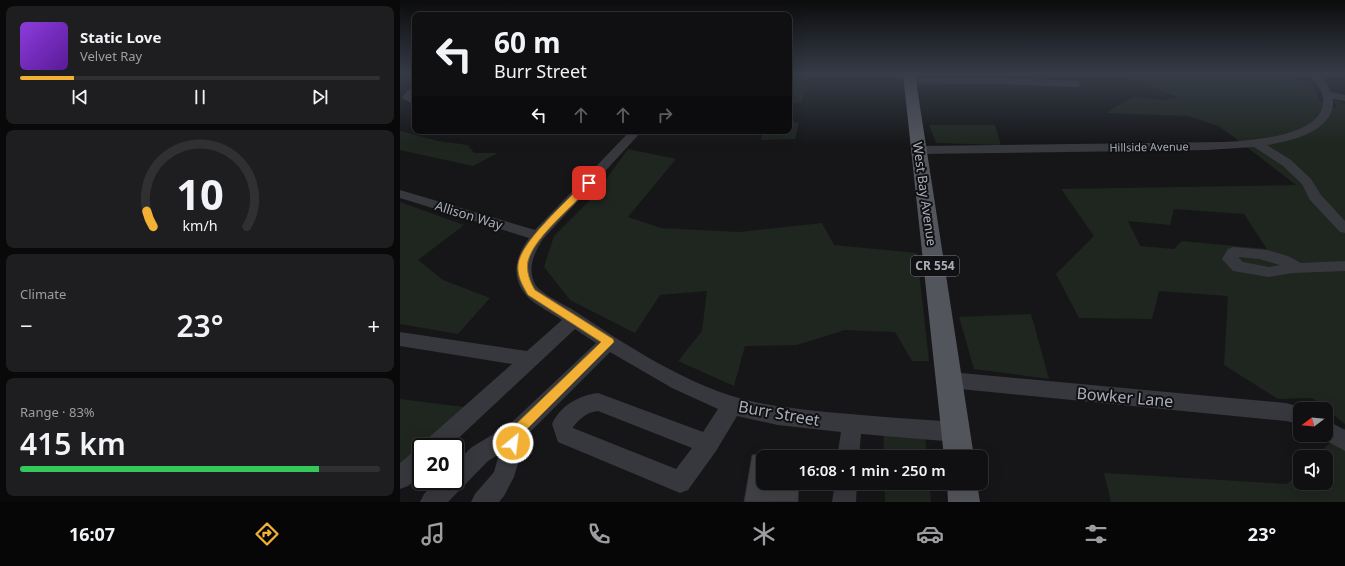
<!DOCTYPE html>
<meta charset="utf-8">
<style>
body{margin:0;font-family:"Noto Sans",sans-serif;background:#1e1e20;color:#f1f3f6;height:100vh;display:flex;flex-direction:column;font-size:15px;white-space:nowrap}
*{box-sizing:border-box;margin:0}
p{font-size:13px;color:#9c9d9f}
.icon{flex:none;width:22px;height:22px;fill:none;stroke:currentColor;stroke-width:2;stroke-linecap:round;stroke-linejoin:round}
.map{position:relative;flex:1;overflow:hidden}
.drawer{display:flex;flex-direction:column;gap:6px;padding:6px;background:#09090a;width:400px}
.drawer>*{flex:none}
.hud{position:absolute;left:12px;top:12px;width:380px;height:122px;border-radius:8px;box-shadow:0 4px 16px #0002,0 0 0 1px #303032;background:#101012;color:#f1f3f6;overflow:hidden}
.needle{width:26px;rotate:254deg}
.fabs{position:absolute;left:893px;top:402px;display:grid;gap:8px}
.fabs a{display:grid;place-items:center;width:40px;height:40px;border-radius:8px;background:#101012;box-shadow:0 4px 16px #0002,0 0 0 1px #303032;font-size:20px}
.speed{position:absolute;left:12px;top:438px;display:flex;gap:8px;font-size:20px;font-weight:700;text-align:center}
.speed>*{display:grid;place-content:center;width:52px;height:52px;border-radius:50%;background:#101012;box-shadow:0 4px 16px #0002,0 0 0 1px #303032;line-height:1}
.speed .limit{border:2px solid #111;border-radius:6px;background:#fff;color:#111}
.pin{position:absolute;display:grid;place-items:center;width:34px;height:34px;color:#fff;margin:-17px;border-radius:8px;box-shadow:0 2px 6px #0006}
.me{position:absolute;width:44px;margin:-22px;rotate:29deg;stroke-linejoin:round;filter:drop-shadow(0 0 3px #0008)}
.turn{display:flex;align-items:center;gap:14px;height:84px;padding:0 16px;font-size:18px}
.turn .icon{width:52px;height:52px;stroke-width:2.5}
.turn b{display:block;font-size:28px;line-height:34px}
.lanes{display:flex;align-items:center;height:38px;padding:0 16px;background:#0003;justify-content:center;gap:20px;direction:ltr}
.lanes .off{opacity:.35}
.big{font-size:30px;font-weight:600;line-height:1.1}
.drawer .card{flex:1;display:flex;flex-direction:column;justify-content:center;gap:6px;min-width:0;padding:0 14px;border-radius:8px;background:#1e1e20}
.drawer .dial{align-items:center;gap:0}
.dial svg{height:104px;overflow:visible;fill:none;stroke:#303032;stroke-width:7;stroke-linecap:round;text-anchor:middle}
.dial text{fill:#f1f3f6;stroke:none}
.song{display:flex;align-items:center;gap:12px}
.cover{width:48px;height:48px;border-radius:6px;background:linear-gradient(135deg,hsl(270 70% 55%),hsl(270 70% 35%))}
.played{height:4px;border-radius:2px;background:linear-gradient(90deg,#f2b134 15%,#303032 15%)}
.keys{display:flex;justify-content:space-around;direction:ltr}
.heat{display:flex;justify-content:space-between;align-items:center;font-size:22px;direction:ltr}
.charge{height:6px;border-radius:3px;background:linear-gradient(90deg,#34c759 83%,#303032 0)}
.trip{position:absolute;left:356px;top:450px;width:232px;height:40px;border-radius:8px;background:#101012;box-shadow:0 4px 16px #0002,0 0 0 1px #303032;font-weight:600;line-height:40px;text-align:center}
.dock{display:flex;height:64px;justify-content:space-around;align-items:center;background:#060607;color:#9c9d9f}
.dock .icon{width:28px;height:28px}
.dock .selected{color:#f2b134}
.dock b{font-size:18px;color:#f1f3f6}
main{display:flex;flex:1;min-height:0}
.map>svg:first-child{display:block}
.green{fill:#1e261f;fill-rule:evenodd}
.building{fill:#404145;stroke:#303034}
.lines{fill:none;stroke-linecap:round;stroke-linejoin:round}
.minor{fill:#37383d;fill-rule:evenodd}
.major{fill:#53555c;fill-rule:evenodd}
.route{fill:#f2b134;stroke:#9d7322}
.labels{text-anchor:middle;stroke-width:4;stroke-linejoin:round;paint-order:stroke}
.far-street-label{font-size:11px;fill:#a8adb8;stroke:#111113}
.shield{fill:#111113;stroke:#7b7e86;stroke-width:1}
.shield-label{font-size:12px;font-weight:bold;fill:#a8adb8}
.street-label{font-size:13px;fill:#a8adb8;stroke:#111113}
.near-street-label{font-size:16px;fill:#a8adb8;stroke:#111113}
</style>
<main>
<section class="drawer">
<div class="card">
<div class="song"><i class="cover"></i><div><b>Static Love</b><p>Velvet Ray</p></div></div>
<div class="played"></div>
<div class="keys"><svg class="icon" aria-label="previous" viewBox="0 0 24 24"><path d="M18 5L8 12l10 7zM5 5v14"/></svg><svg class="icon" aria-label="pause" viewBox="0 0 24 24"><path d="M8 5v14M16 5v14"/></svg><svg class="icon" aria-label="next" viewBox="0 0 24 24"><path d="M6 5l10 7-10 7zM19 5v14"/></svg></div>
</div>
<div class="card dial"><svg viewBox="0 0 100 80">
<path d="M14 69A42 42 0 1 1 86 69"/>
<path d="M14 69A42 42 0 0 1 9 57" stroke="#f2b134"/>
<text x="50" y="56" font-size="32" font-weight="700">10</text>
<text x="50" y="72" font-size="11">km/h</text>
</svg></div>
<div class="card"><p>Climate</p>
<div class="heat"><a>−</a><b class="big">23°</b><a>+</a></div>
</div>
<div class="card"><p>Range · 83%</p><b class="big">415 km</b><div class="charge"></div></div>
</section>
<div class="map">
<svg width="945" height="502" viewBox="0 0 945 502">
<rect width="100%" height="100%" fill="#161618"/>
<!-- green -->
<path class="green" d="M389 74H494V76L409 77 402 102 389 104Z
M718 74H887L913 86 919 100 937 109 934 100 945 104V424L912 398 878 399 824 365 828 296 759 291 752 319 679 318 656 274 694 236 661 189 896 185 819 126 788 116 706 113 733 97 765 100 778 97ZM774 209 844 214 867 249 782 241 774 249 740 246 728 221 770 225Z
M389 120 399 123 395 139 361 140 363 131H389Z
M529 125H595L601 145 536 143Z
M0 131 38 141 68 145 74 153H98L73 166 4 151 0 150Z
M228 149 276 159 228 217 261 228 339 232 422 223 434 245 517 253 529 361H512L495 332 445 330 397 345 345 346 334 386 278 361 302 331 307 291 260 295 235 333 170 300 144 267 154 236 193 197Z
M0 202 64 225 18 260 43 280 90 298 58 334 0 324Z
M631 314 649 379 574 369 559 317Z
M0 399 64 407 0 464Z
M483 421 524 425 527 457H484Z
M945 428V502H711L704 473 887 484 900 472V483H926V457H915Z
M485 483H529L531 502H485Z"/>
<!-- building -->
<path class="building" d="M363 454V483H399L398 502H344L352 455Z"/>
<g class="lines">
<!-- minor -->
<path class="minor" d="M909 74H918L926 83 931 92 945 95V101L933 99C936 131 891 141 867 145L891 160 911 179 921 195 945 221V233L940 232 910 200 902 184 883 166 854 147 807 150 519 154 515 152 513 150 515 148 519 146 823 142C848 141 934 136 922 94 920 86 914 81 909 74Z
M510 78H598L677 81 682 84 677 87 598 84 507 83 505 81Z
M15 87V94L13 97 15 98V105L2 98 7 91Z
M230 131H242L143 239C134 253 127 268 135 284 140 293 161 303 170 308 225 344 289 388 355 402 378 407 402 409 426 412 470 416 513 419 556 422L563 425 566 432 563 439 556 442 461 434 459 457H437L441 432 378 425 337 416 316 451 288 490 280 493 158 442 152 424C160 406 179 395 198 393L303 432 318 409 272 388 210 352 126 436 114 477 104 496 99 502H71L75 494 94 472 99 454 88 461 48 502H20L24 494 37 481H55V463L72 447 110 424 196 343 175 329 49 447H23L26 440 112 364 0 346V332L127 351 162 320C153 314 132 303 126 295 110 276 116 256 129 238L0 198V190L135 230ZM198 411 292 448 276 469 173 428V427C180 419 186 412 198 411Z
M833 247 867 250 888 256 901 263 945 261V271L893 273 869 277 833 271 822 259 828 249ZM838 257 859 259 880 265 869 267 843 262Z
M550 372 886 403 907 409H900V424L886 421 550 388 543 386 540 380 543 374Z
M926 420 945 430V451L919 437 918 435H926Z
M21 449V474L8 486 0 489V463L13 452Z
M435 483H457L456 502H432Z"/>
<!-- major -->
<path class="major" d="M503 74H515L574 457H544Z
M547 483H577L580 502H548Z"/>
</g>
<!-- sky -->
<linearGradient id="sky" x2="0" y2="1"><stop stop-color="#0c0c0d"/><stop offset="0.51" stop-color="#363c48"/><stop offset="1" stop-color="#363c48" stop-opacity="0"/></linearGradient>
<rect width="945" height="145" fill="url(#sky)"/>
<!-- route -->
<path class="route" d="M186 181H192L193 183C176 205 135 235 128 261 126 271 130 282 135 290L213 339 214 342 122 434 118 447 113 449 109 447 107 443 113 427 201 342 128 295C122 285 115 273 119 260 126 237 168 200 186 181Z"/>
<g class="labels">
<!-- far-street labels -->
<g class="far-street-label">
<text transform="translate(749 147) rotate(-1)" y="4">Hillside Avenue</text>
</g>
<!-- shield labels -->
<rect class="shield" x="511" y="256" width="48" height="20" rx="3"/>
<g class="shield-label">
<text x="535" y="270">CR 554</text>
</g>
<!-- street labels -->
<g class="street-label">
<text transform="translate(525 194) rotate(82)" y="5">West Bay Avenue</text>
<text transform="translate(69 215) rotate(17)" y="5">Allison Way</text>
</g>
<!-- near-street labels -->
<g class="near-street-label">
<text transform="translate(725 397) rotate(5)" y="6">Bowker Lane</text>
<text transform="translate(379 413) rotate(10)" y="6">Burr Street</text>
</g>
</g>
</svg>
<div class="fabs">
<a><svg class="needle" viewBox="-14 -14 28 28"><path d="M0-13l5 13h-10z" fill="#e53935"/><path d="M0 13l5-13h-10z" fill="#9c9d9f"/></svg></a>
<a><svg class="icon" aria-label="sound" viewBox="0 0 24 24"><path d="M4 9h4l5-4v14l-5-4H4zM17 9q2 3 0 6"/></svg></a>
</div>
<div class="speed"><div class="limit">20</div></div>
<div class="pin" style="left:189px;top:183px;background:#d93025"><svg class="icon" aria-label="arrive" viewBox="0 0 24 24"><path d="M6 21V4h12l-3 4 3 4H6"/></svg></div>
<svg class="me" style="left:113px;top:443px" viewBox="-20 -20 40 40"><circle r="17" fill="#f2b134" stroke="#fff" stroke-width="3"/><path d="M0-11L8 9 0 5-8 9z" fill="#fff"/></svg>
<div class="trip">16:08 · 1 min · 250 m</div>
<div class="hud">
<div class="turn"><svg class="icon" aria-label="left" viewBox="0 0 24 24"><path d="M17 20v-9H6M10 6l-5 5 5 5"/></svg><div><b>60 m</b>Burr Street</div></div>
<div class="lanes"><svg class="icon" aria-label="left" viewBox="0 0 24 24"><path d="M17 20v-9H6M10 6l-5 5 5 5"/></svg><svg class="icon off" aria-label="ahead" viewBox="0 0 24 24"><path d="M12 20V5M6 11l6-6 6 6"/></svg><svg class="icon off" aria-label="ahead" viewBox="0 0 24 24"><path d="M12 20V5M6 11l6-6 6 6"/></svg><svg class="icon off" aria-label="right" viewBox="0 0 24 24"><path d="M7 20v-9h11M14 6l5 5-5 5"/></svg></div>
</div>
</div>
</main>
<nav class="dock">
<b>16:07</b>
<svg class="icon selected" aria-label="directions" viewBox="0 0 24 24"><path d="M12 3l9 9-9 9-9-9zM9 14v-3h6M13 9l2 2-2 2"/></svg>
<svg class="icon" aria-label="music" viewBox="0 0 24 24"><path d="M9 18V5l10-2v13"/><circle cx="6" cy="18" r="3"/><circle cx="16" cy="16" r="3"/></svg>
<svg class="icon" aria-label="phone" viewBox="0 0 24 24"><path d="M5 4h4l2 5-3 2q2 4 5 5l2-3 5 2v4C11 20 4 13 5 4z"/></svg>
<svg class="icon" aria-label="climate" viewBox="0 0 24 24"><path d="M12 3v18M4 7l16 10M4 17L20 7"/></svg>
<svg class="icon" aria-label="car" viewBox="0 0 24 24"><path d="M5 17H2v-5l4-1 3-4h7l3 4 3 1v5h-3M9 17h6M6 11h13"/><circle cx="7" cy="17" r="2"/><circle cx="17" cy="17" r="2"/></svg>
<svg class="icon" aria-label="filters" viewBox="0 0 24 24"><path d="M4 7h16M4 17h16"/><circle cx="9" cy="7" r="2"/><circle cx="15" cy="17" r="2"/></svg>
<b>23°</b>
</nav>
